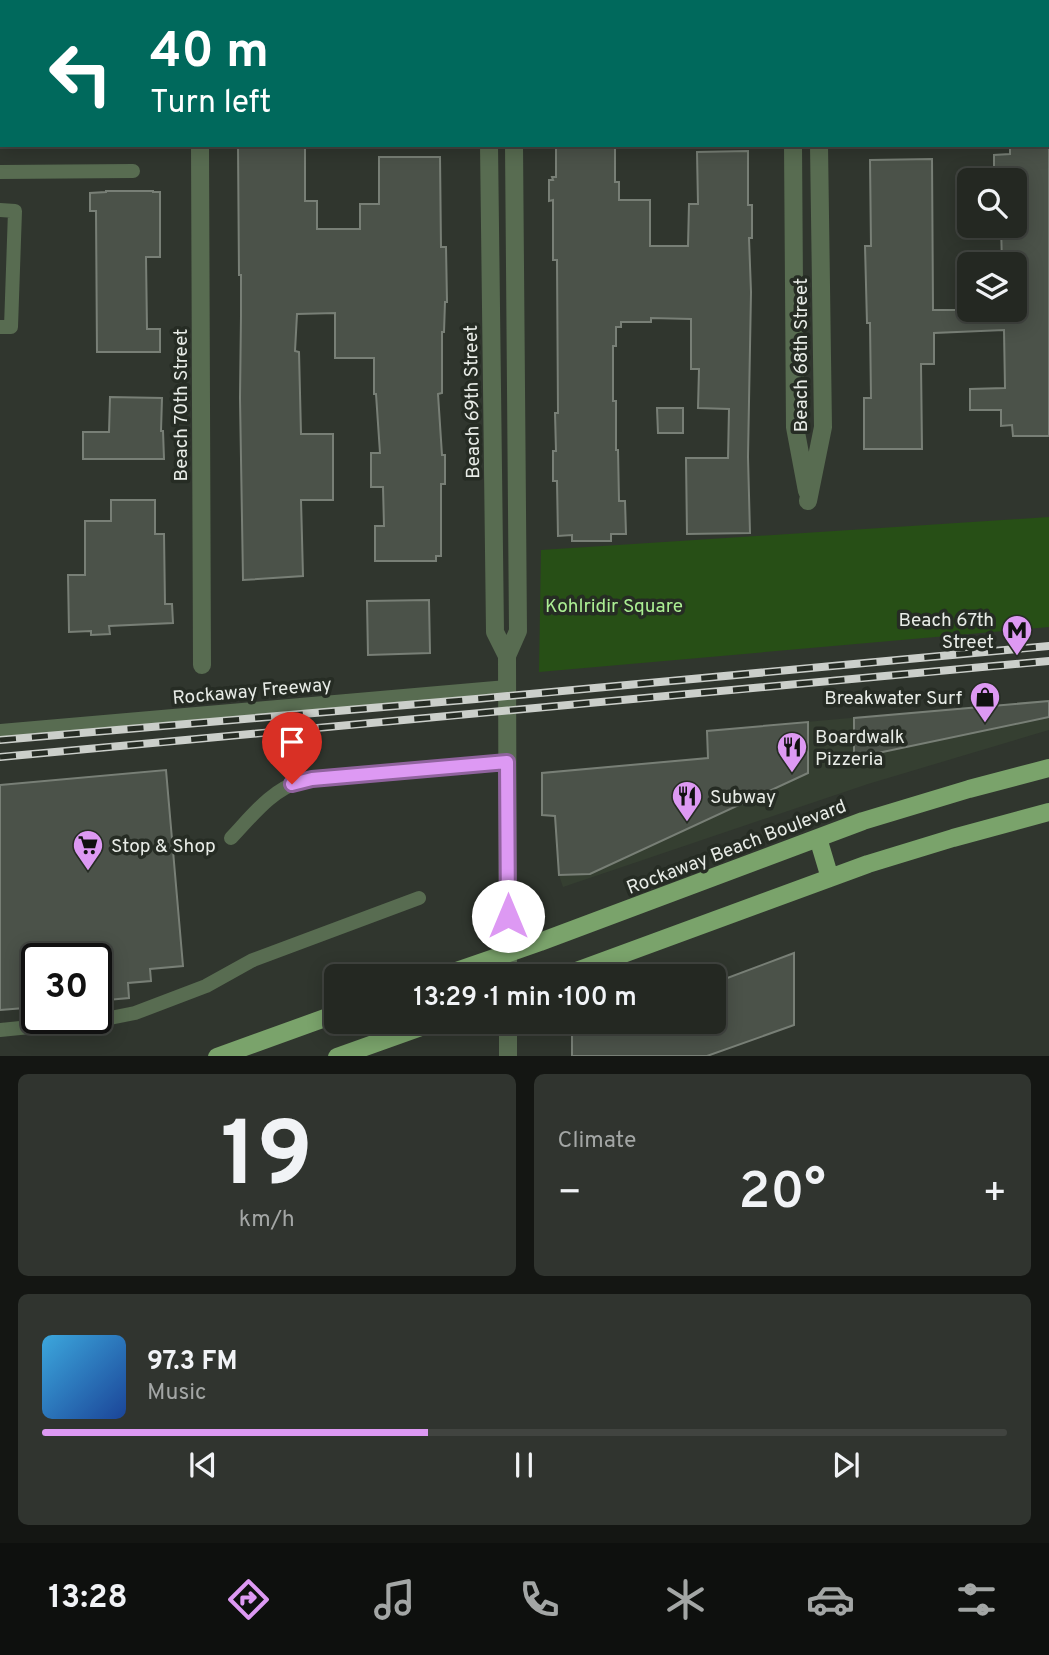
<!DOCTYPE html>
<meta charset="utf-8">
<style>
body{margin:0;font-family:Overpass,sans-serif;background:#30342f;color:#f1f3f6;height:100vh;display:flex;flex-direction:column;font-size:26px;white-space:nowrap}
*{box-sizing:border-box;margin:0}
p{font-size:23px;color:#a3a6a5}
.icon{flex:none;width:38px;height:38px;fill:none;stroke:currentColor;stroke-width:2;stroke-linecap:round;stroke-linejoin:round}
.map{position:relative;height:1056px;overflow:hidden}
.sheet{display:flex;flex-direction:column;gap:18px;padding:18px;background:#141613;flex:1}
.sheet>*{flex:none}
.banner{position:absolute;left:0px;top:0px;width:1050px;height:147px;box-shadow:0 4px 18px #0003,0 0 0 2px #414440;background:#00695c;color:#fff;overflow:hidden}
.buttons{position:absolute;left:957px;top:168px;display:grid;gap:14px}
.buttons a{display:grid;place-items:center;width:70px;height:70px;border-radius:10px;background:#242822;box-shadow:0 4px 18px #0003,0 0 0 2px #414440;font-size:35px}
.speed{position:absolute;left:21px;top:943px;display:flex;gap:14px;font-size:35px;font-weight:700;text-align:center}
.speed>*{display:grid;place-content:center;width:91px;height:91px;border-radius:50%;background:#242822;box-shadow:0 4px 18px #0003,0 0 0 2px #414440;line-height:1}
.speed .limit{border:4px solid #111;border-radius:10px;background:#fff;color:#111}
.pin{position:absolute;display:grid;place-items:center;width:60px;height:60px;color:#fff;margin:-72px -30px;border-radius:50% 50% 50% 0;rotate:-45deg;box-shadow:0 0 7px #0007}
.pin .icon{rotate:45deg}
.me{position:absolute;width:77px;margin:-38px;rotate:0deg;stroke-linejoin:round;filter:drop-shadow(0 0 5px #0008)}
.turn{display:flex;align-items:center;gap:24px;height:147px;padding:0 35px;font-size:32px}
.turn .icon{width:91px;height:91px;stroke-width:2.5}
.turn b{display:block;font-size:49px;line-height:60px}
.big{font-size:52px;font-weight:600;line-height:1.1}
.sheet .tile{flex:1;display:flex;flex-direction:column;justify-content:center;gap:10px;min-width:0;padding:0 24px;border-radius:10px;background:#30342f}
.sheet .dial{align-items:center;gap:0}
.dial b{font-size:91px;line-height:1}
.song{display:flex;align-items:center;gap:21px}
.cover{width:84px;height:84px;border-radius:10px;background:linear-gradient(135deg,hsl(200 70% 55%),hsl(220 70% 35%))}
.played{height:7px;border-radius:4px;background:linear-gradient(90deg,#dd99f3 40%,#414440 40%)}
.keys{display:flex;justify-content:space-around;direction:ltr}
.heat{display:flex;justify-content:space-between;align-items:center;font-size:38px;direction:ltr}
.sheet .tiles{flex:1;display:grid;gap:18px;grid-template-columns:1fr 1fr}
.tile:last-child{grid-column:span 2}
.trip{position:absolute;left:324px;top:964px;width:402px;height:70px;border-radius:10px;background:#242822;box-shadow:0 4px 18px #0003,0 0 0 2px #414440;font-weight:600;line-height:70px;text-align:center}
.tab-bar{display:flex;height:112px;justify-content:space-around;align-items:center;background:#0e100e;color:#a3a6a5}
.tab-bar .icon{width:49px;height:49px}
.tab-bar .active{color:#dd99f3}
.tab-bar b{font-size:32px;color:#f1f3f6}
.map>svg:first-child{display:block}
.built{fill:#353f31}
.green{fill:#274f16}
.building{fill:#4b5249;stroke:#787f76;stroke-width:2}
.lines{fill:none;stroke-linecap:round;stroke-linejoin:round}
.lane{stroke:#586c51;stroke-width:14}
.street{stroke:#586c51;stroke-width:18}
.primary{stroke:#7aa36b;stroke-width:18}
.rail-casing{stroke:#cbcfca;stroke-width:8}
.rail{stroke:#262c24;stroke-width:5;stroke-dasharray:16;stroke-linecap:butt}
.route-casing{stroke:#90639e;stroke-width:18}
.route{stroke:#dd99f3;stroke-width:12}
.labels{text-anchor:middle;stroke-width:7;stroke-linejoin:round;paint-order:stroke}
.street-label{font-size:19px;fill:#e8ece7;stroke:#262c24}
.park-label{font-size:19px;fill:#abee93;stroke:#262c24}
.poi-label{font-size:19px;fill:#e8ece7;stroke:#262c24;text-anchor:start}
</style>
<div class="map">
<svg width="1049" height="1057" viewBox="0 0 1049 1057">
<rect width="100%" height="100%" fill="#30362e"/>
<!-- built -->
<path class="built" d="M1049 700V730L868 784 563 887 559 875 555 816 542 815V773L707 758V731Z"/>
<!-- green -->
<path class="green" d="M1049 517V627L539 672 541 550Z"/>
<!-- building -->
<path class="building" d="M238 145H305V201H317V229H360V204H379V157H440L441 247H446L447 302H445L444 332H442V393L438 394 442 455H445V484H441V556H436V561H375V526H384L383 487H371V453H380L376 394H374V358H335V313L297 314 295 351 299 352 301 434H333V500H301L303 576 243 580 240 398 241 316V275H239Z
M556 145H615V182H619V200H650V246H688L689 204H698L697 152 748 151V205H752V238H749L751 292 748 457 750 533 687 534 686 458H728L729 409 698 408 699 369H691V319L651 318V322H621V327H616V346H613V401H616V450H618L619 501H625L626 534H611V541H572V535L558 536 557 481H553V451H556L555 413H558L557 260H553V200L549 201V180H553L552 177H556Z
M1010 145H1049V436H1013L1012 425 1001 426V410H970V389L1005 388 1004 330 934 333V364H921L922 449H864V398H871L870 323H867L865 246H871L870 160 932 159 933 310H1015V264H1002L1001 226H1015V180H994V155L1010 154Z
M106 191H153V192H160V257H146L147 329H160V352H97L96 211H90V193L106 192Z
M110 397 162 398 161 431H163L164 459H83V432H109Z
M657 408H683V433H658Z
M111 500H155V534H164L165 604H172L173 623 109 626 110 634 91 635V631L69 632 68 575H85V521H111Z
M429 600 430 653 368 655 367 601Z
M1049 701V717L854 758V718Z
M808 722V773L590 874 559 875 555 816 542 815V773L708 758 707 731Z
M166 770 183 966 150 969 151 981 128 983 129 998 96 1001V959H37V1007L0 1010V785Z
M794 953V1025L707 1056H572V1035L607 1022H714V983Z"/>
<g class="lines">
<!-- lane -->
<path class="lane" d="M0 172 133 171
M0 210 15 211 11 327H0
M231 838C252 816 271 790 301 781L507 762
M0 1030 100 1020 135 1013 206 986 253 960 419 898"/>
<!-- street -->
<path class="street" d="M199 0V2
M488 0V2
M512 0V2
M791 0V2
M818 0V2
M200 145 202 665
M489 145 495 632 507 656
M793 145 795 427 807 491
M808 501 823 427 819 145
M0 733 507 689
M508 976 507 656 518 631 514 145
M508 1022V1057"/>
<!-- primary -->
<path class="primary" d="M818 838 830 878
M442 976 540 942 863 821 969 789 1049 768
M563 976 868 864 953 838 1049 812
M217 1057 336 1014
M337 1057 435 1022"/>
<!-- rail casing -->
<g class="rail-casing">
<path id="rail" d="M0 740 476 699 1049 646
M0 757 1049 661"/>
</g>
<!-- rail -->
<use href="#rail" class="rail"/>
</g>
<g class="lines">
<!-- route casing -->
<g class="route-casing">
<path id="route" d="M292 784 312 779 507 762 508 916"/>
</g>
<!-- route -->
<use href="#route" class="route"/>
</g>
<!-- icons -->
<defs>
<g id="metro-pin" transform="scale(1.575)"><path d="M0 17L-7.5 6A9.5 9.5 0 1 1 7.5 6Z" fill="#dd99f3" stroke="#262c24"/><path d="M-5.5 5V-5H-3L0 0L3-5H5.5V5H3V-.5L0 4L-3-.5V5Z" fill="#111"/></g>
<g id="shop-pin" transform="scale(1.575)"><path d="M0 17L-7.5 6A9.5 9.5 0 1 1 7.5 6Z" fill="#dd99f3" stroke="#262c24"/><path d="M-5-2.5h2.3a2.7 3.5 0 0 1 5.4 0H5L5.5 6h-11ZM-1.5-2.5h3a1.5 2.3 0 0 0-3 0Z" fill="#111"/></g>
<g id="restaurant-pin" transform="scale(1.575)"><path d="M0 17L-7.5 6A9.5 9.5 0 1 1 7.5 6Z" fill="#dd99f3" stroke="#262c24"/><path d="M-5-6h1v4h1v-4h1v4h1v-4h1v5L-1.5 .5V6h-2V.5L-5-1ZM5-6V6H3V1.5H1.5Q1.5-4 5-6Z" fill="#111"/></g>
<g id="supermarket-pin" transform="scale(1.575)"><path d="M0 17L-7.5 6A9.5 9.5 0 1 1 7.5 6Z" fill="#dd99f3" stroke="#262c24"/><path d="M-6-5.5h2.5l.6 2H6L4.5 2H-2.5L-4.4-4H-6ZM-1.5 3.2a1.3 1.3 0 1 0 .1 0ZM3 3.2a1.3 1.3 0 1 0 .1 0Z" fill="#111"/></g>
</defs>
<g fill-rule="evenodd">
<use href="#metro-pin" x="1017" y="630"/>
<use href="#shop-pin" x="985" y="697"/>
<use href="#restaurant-pin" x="792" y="747"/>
<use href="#restaurant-pin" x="687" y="796"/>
<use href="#supermarket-pin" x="88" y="845"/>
</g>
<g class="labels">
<!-- street labels -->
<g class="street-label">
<text transform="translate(800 355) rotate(-90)" y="7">Beach 68th Street</text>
<text transform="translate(471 402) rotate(-91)" y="7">Beach 69th Street</text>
<text transform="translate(180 405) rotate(-90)" y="7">Beach 70th Street</text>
<text transform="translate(252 690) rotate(-5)" y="7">Rockaway Freeway</text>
<text transform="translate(736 846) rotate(-21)" y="7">Rockaway Beach Boulevard</text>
</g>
<!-- park labels -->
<g class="park-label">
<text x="614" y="612">Kohlridir Square</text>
</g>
<!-- poi labels -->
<g class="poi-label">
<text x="994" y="626" text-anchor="end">Beach 67th<tspan x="994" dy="22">Street</tspan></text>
<text x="962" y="704" text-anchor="end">Breakwater Surf</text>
<text x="815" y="743">Boardwalk<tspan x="815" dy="22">Pizzeria</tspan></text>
<text x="710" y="803">Subway</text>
<text x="111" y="852">Stop &amp; Shop</text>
</g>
</g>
</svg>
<div class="buttons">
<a><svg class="icon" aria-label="search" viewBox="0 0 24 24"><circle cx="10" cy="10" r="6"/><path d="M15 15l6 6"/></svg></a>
<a><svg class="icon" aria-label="layers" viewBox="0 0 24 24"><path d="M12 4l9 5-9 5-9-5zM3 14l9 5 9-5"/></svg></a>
</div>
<div class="speed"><div class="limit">30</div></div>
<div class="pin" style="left:292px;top:784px;background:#d93025"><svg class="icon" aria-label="arrive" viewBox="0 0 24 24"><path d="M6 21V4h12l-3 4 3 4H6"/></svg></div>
<svg class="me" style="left:508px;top:916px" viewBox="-20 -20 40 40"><circle r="19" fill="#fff"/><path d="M0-13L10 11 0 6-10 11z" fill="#dd99f3"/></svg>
<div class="trip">13:29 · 1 min · 100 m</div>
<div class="banner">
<div class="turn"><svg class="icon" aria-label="left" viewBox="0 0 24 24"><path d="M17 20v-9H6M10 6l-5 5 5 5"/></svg><div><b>40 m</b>Turn left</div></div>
</div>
</div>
<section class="sheet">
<div class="tiles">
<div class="tile dial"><b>19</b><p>km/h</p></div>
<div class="tile"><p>Climate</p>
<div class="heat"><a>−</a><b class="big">20°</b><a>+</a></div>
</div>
<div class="tile">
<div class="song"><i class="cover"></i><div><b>97.3 FM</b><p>Music</p></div></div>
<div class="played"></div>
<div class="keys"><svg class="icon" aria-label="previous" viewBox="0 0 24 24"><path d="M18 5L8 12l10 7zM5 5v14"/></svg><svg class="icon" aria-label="pause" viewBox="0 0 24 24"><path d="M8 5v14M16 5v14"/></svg><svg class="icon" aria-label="next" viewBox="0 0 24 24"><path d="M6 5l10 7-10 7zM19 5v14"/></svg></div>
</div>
</div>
</section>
<nav class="tab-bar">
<b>13:28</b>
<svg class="icon active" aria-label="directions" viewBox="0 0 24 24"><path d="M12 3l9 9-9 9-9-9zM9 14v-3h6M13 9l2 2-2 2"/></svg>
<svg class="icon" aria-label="music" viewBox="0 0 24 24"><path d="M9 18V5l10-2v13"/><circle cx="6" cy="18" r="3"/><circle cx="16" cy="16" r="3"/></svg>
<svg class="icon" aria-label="phone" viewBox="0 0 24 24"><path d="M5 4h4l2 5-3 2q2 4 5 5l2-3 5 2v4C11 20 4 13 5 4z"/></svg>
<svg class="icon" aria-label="climate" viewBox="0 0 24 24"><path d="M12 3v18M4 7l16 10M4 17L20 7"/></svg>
<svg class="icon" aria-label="car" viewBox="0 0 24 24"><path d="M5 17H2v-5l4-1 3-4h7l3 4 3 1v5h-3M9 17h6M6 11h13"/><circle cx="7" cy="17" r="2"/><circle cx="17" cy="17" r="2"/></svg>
<svg class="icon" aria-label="filters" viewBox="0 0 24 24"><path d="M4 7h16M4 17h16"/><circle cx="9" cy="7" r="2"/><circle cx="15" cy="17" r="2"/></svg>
</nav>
